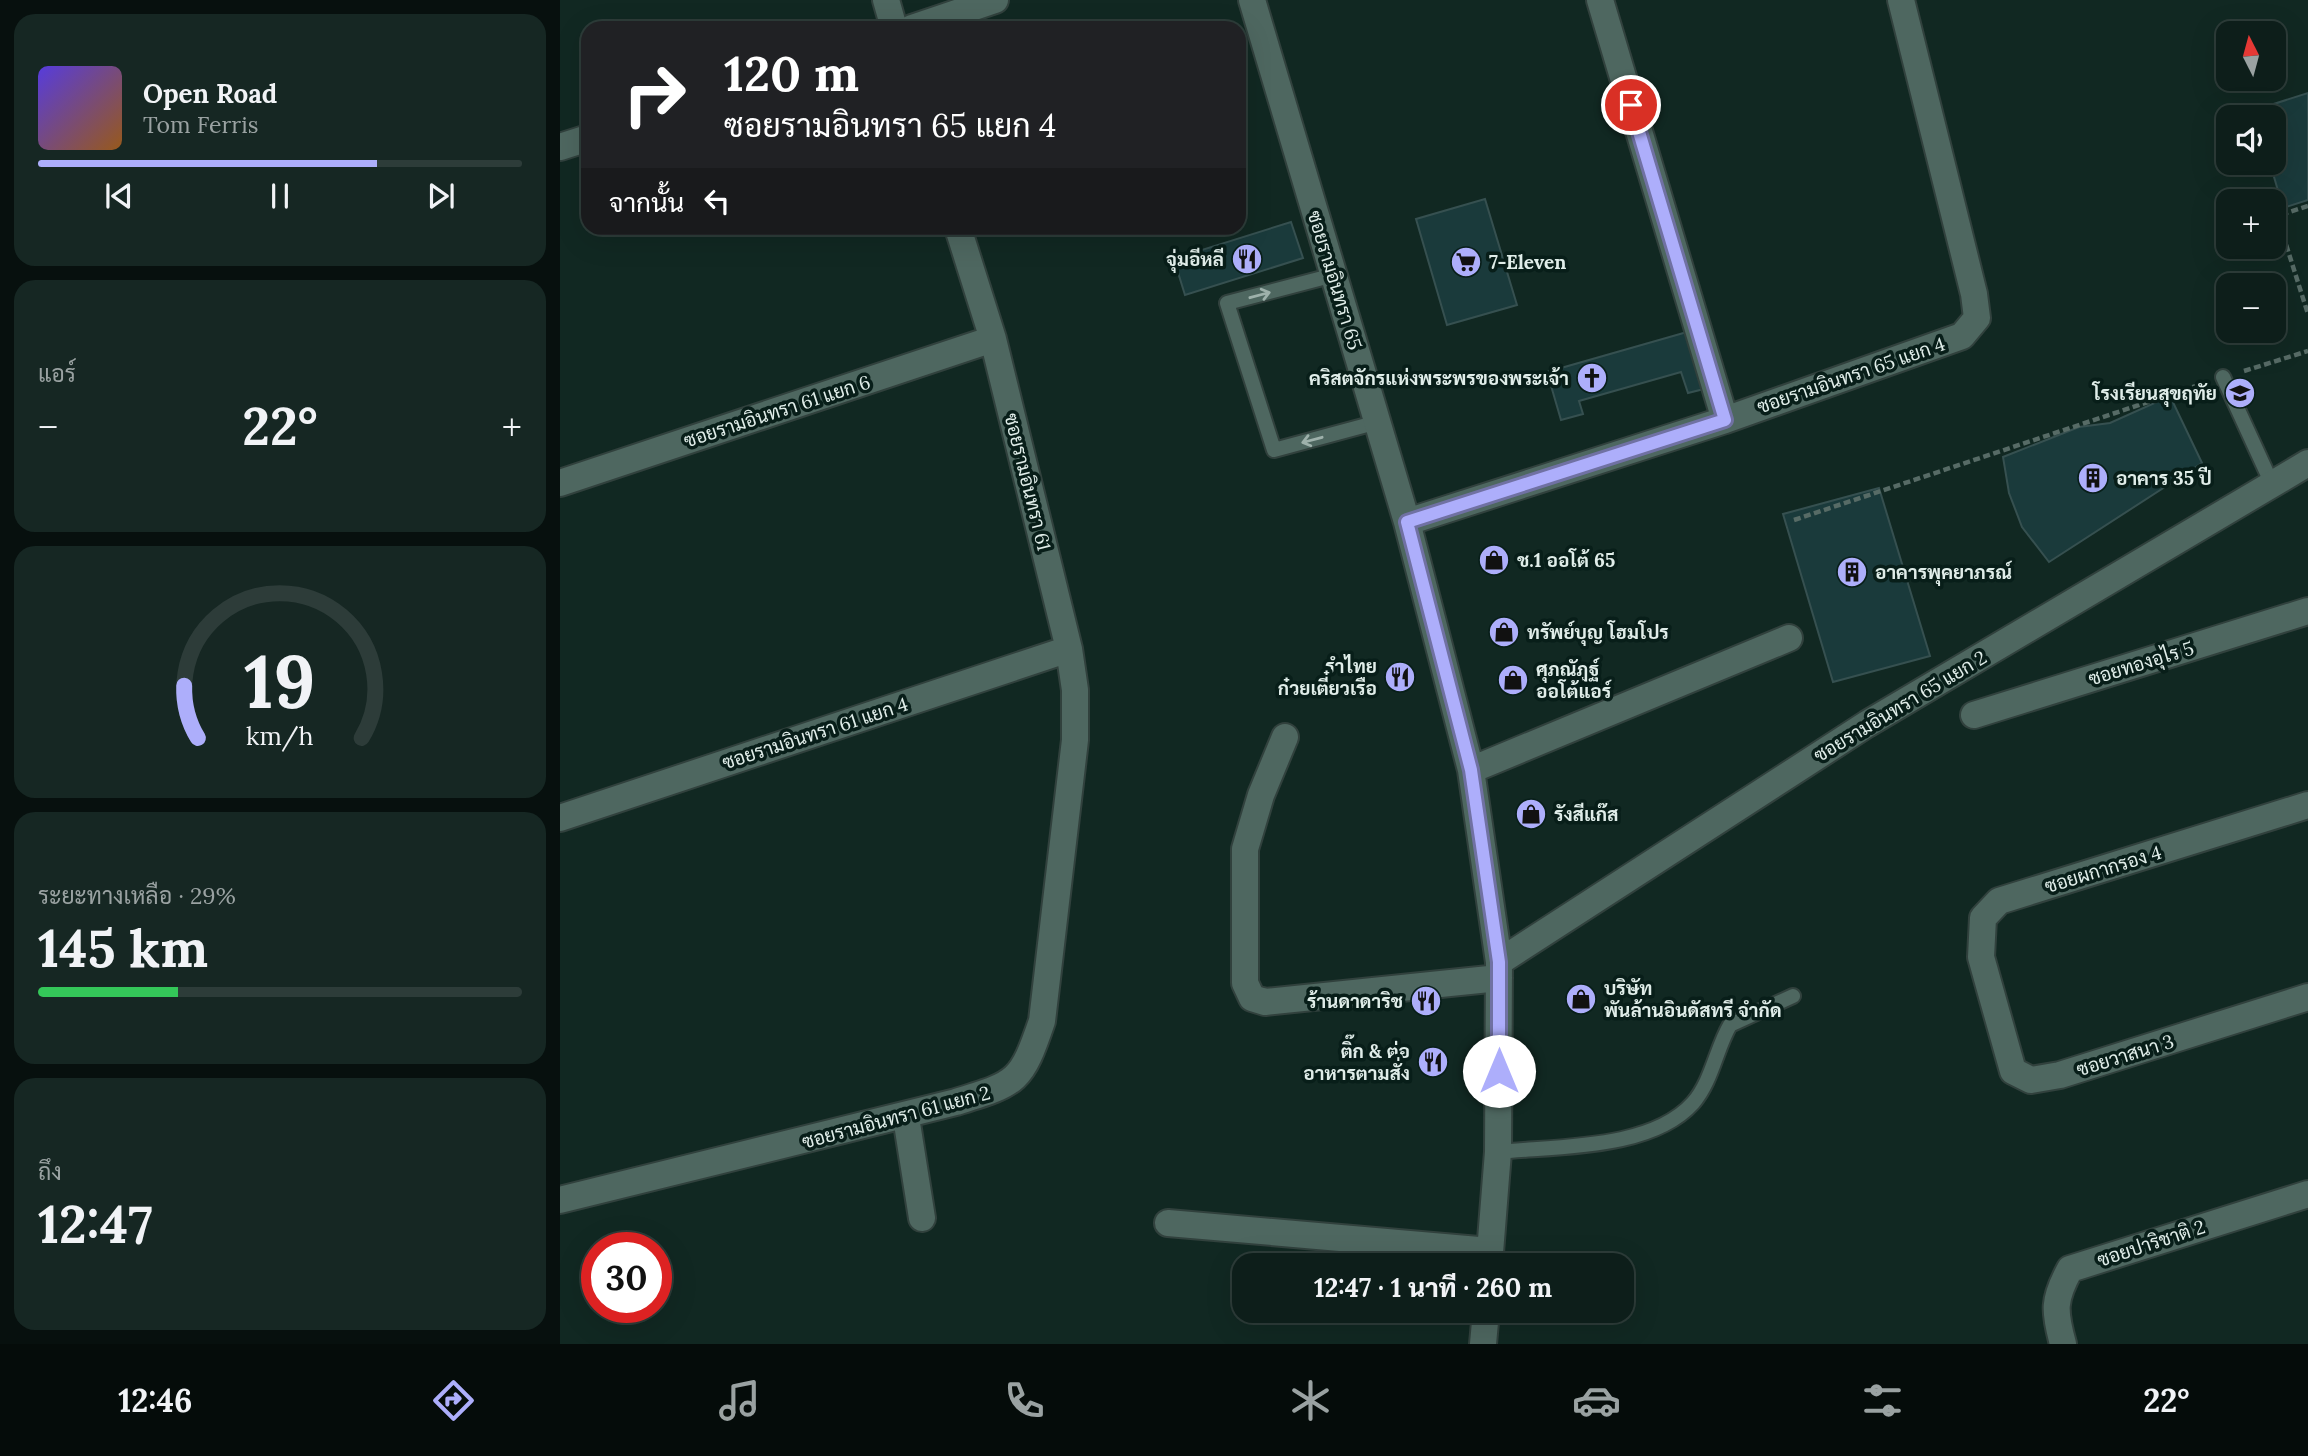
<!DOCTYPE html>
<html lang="th">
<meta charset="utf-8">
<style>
body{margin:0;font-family:Lora,Sarabun,serif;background:#162723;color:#f1f3f6;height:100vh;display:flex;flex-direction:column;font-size:26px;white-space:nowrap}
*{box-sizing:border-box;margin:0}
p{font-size:23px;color:#9aa2a2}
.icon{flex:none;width:38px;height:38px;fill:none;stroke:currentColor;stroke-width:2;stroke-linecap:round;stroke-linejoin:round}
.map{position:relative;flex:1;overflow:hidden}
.details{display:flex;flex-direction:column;gap:14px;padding:14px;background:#07100e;width:560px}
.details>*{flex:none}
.banner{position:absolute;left:21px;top:21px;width:665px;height:214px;border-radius:21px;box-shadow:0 7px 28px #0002,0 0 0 2px #2d3c39;background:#202124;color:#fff;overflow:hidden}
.needle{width:46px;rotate:354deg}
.controls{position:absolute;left:1656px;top:21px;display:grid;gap:14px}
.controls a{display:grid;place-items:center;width:70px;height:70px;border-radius:14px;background:#0d1e1a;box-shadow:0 7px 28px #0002,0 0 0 2px #2d3c39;font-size:35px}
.speed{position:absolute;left:21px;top:1232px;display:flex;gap:14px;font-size:35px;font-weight:700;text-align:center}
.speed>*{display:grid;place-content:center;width:91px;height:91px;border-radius:50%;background:#0d1e1a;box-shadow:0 7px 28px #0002,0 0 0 2px #2d3c39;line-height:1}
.speed .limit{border:10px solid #d22;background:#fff;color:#111}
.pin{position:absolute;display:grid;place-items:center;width:60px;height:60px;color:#fff;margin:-30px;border:4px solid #fff;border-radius:50%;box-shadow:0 2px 7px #0007}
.me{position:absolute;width:77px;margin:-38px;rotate:0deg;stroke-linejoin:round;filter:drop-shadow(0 0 5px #0008)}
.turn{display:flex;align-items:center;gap:24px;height:147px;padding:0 28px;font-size:32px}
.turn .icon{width:91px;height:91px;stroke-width:2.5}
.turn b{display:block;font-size:49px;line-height:60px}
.then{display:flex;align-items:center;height:66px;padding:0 28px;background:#0003;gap:14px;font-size:26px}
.big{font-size:52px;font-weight:800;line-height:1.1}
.details .card{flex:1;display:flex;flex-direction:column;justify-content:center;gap:10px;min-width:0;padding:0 24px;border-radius:21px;background:#162723}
.details .dial{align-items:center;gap:0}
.dial svg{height:182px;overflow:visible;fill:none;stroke:#2d3c39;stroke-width:7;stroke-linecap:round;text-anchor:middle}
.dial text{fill:#f1f3f6;stroke:none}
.song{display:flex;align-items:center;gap:21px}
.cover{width:84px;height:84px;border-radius:10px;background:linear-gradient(135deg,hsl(250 70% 55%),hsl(30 70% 35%))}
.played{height:7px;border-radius:4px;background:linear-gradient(90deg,#adaefb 70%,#2d3c39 70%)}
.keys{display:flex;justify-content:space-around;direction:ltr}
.heat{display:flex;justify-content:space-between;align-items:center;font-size:38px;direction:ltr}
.charge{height:10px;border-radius:5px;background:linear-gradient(90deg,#34c759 29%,#2d3c39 0)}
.trip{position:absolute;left:672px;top:1253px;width:402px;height:70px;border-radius:21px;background:#0d1e1a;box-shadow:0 7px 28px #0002,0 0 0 2px #2d3c39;font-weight:800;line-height:70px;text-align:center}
.tabs{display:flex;height:112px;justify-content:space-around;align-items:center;background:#050c0a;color:#9aa2a2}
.tabs .icon{width:49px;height:49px}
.tabs .current{color:#adaefb}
.tabs b{font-size:32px;color:#f1f3f6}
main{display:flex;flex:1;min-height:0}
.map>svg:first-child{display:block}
.building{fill:#1a3a3b;stroke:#365050;stroke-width:2}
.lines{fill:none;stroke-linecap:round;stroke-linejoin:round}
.lane-casing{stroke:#31413d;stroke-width:18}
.street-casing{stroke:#31413d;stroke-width:30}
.path{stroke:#576b66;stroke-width:4.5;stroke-dasharray:7 3.5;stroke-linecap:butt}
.lane{stroke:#4e6760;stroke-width:14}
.street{stroke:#4e6760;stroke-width:26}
.oneway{stroke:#9eb1ab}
.route-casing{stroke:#7071a3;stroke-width:18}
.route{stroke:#adaefb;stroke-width:12}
.labels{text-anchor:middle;stroke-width:7;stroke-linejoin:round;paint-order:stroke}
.poi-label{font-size:19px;font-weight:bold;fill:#e0ede9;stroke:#081e19;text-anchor:start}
.street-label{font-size:19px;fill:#e0ede9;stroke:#081e19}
</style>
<main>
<section class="details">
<div class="card">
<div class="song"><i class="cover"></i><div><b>Open Road</b><p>Tom Ferris</p></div></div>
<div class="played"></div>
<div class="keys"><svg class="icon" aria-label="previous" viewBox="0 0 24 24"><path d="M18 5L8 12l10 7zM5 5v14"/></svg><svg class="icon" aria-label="pause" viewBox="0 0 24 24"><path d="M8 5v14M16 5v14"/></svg><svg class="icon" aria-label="next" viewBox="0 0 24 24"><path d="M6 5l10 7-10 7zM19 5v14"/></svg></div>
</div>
<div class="card"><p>แอร์</p>
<div class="heat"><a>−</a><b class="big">22°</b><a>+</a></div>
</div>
<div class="card dial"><svg viewBox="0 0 100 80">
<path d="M14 69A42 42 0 1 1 86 69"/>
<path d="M14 69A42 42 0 0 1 8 46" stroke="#adaefb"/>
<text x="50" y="56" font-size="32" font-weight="700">19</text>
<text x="50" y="72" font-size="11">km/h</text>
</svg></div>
<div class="card"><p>ระยะทางเหลือ · 29%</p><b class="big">145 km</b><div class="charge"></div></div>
<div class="card"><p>ถึง</p><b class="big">12:47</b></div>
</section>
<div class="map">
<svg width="1748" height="1344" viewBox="0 0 1748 1344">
<rect width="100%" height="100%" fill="#112822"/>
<!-- building -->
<path class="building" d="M1748 93V200L1723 208 1710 163H1713V117H1697L1695 110Z
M925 199 957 305 887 325 856 219Z
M731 222 743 258 625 295 616 266 635 260 632 253Z
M1127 332 1144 389 1128 393 1121 372 1019 401 1023 414 1001 420 987 372Z
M1610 396 1642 463 1489 562 1462 527 1449 493 1443 457 1519 427 1550 423Z
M1319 488 1370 656 1273 682 1223 514Z
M802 1251 893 1252 892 1265H801Z"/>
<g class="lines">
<!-- lane casing -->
<g class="lane-casing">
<path id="lane" d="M774 275 667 303 714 450 818 422
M1663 377 1712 484
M938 1152C996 1146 1091 1150 1133 1103 1152 1081 1156 1049 1170 1025L1233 996"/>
</g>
<!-- street casing -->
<g class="street-casing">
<path id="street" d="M326 0 334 28
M692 0 847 522 911 770 939 962 938 1152 929 1265
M1040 0 1165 420
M352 28 435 0
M0 147 28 138
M0 483 433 339
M847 522 1165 420 1402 336 1417 318 1414 294 1341 0
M1414 715 1748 611
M725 737 701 795 685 849V983L692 998 705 1002 939 978
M911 770 1229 638
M1748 805 1439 901 1423 918 1421 957 1453 1071 1471 1080 1500 1075 1748 997
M0 818 509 649
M939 962 1307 724 1748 463
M346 1117 362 1218
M0 1200 396 1102C457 1083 461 1083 482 1021L515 740V690L509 649 433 339 398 228
M608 1223 930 1251
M923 1344 926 1311
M1503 1344C1494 1311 1493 1300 1510 1269L1748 1194"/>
</g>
<!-- path -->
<path class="path" d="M1748 206 1717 216 1748 314
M1684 371 1748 351
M1234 520 1642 384"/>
<!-- lane -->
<use href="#lane" class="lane"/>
<!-- street -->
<use href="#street" class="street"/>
</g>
<!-- one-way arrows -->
<defs><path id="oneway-shaft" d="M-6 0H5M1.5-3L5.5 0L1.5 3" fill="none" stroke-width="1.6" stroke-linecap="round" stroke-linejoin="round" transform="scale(1.75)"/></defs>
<g class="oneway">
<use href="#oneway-shaft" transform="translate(700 295) rotate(-15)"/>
<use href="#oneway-shaft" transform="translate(752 440) rotate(165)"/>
</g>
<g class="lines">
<!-- route casing -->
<g class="route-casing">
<path id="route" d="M939 1071V962L911 770 847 522 1165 420 1071 105"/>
</g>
<!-- route -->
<use href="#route" class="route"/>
</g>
<!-- icons -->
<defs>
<g id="restaurant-disc" transform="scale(1.575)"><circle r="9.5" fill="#adaefb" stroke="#081e19"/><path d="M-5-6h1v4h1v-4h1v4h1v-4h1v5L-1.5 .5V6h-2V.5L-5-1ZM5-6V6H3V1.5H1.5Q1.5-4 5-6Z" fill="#111"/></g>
<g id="supermarket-disc" transform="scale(1.575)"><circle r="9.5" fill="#adaefb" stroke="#081e19"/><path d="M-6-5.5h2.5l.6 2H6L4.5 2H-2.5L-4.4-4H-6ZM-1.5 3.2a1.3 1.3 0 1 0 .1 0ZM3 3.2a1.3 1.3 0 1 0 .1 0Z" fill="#111"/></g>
<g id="church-disc" transform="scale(1.575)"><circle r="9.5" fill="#adaefb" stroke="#081e19"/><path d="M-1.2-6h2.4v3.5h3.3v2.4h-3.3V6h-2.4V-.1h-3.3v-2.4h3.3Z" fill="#111"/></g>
<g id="school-disc" transform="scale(1.575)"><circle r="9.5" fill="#adaefb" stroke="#081e19"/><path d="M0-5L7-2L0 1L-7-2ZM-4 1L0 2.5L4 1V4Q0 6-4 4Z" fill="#111"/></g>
<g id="building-disc" transform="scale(1.575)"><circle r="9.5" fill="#adaefb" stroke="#081e19"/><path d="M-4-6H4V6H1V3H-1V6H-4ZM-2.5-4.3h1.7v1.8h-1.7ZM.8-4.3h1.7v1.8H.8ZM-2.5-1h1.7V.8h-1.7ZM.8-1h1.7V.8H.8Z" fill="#111"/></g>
<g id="shop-disc" transform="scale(1.575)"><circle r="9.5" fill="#adaefb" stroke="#081e19"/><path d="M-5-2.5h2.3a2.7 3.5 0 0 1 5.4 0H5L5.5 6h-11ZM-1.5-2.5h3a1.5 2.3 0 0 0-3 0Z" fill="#111"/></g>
</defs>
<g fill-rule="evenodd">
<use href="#restaurant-disc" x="687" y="259"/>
<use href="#supermarket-disc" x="906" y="262"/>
<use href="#church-disc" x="1032" y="378"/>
<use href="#school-disc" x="1680" y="393"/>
<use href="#building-disc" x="1533" y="478"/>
<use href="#shop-disc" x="934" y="560"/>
<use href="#building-disc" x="1292" y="572"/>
<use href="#shop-disc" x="944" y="632"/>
<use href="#restaurant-disc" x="840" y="677"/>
<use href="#shop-disc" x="953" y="680"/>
<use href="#shop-disc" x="971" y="814"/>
<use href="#shop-disc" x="1021" y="999"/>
<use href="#restaurant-disc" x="866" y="1001"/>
<use href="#restaurant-disc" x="873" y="1062"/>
</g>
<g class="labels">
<!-- poi labels -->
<g class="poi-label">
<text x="664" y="266" text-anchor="end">จุ่มอีหลี</text>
<text x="929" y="269">7-Eleven</text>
<text x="1009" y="385" text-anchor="end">คริสตจักรแห่งพระพรของพระเจ้า</text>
<text x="1657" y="400" text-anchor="end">โรงเรียนสุขฤทัย</text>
<text x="1556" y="485">อาคาร 35 ปี</text>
<text x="957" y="567">ช.1 ออโต้ 65</text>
<text x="1315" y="579">อาคารพุคยาภรณ์</text>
<text x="967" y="639">ทรัพย์บุญ โฮมโปร</text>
<text x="817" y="673" text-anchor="end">รำไทย<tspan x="817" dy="22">ก๋วยเตี๋ยวเรือ</tspan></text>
<text x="976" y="676">ศุภณัฎฐ์<tspan x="976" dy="22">ออโต้แอร์</tspan></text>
<text x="994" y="821">รังสีแก๊ส</text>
<text x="1044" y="995">บริษัท<tspan x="1044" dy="22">พันล้านอินดัสทรี จำกัด</tspan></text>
<text x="843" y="1008" text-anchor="end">ร้านดาดาริช</text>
<text x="850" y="1058" text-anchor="end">ติ๊ก &amp; ต่อ<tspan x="850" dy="22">อาหารตามสั่ง</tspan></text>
</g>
<!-- street labels -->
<g class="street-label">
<text transform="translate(775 280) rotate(73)" y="7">ซอยรามอินทรา 65</text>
<text transform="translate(1291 375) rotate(-19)" y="7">ซอยรามอินทรา 65 แยก 4</text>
<text transform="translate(217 411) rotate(-18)" y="7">ซอยรามอินทรา 61 แยก 6</text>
<text transform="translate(468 482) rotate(76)" y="7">ซอยรามอินทรา 61</text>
<text transform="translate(1581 663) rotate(-17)" y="7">ซอยทองอุไร 5</text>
<text transform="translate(1340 706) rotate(-31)" y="7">ซอยรามอินทรา 65 แยก 2</text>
<text transform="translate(255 733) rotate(-18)" y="7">ซอยรามอินทรา 61 แยก 4</text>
<text transform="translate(1543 869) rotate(-17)" y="7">ซอยผกากรอง 4</text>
<text transform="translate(1565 1055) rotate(-17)" y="7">ซอยวาสนา 3</text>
<text transform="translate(336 1117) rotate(-15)" y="7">ซอยรามอินทรา 61 แยก 2</text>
<text transform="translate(1591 1243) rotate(-18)" y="7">ซอยปาริชาติ 2</text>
</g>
</g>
</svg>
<div class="controls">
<a><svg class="needle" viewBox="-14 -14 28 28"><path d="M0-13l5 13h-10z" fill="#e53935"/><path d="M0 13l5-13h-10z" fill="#9aa2a2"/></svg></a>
<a><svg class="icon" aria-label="sound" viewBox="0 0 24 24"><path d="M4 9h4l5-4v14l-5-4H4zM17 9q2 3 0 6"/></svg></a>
<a>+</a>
<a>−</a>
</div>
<div class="speed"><div class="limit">30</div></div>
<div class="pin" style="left:1071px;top:105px;background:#d93025"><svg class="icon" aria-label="arrive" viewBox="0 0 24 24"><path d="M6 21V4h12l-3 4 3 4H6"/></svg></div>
<svg class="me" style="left:939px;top:1071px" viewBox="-20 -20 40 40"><circle r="19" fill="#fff"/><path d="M0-13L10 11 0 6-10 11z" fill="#adaefb"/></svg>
<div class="trip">12:47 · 1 นาที · 260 m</div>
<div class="banner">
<div class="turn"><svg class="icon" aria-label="right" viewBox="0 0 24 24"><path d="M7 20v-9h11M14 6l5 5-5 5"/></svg><div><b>120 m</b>ซอยรามอินทรา 65 แยก 4</div></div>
<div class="then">จากนั้น<svg class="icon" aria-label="left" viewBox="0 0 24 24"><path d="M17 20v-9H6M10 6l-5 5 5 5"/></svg></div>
</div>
</div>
</main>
<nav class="tabs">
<b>12:46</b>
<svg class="icon current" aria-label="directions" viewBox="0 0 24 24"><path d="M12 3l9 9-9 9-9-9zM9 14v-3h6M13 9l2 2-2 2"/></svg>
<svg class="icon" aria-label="music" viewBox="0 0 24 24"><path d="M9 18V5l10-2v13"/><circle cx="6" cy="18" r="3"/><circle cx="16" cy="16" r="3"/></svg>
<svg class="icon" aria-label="phone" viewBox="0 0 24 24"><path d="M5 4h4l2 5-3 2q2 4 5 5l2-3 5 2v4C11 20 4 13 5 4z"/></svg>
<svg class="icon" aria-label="climate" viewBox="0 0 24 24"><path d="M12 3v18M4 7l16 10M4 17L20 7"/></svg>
<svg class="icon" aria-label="car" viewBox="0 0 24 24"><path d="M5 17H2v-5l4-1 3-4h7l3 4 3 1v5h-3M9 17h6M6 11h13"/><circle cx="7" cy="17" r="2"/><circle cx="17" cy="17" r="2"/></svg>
<svg class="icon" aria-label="filters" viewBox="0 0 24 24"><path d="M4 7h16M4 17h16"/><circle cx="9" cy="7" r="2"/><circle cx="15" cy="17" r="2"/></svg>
<b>22°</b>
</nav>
